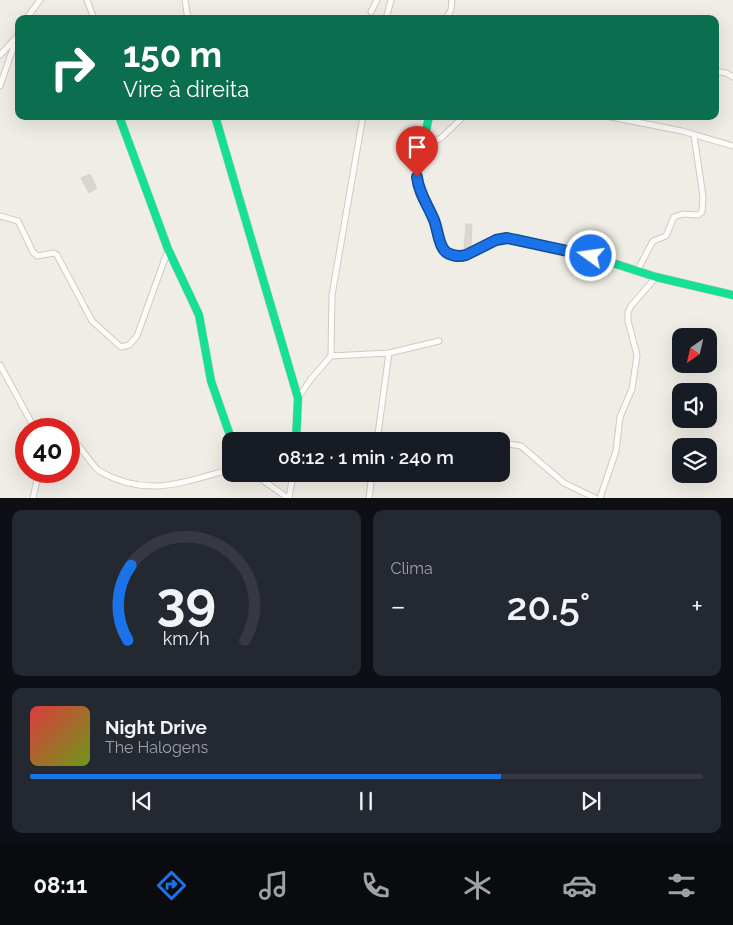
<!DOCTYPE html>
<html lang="pt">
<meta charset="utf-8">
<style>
body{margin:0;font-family:Raleway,sans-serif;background:#242831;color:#f1f3f6;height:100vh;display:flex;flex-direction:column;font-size:19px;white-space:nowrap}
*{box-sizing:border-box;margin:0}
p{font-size:16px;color:#9ea1a6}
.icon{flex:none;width:28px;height:28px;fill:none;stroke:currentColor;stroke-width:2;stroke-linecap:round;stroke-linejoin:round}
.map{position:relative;height:498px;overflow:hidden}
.panel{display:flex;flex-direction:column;gap:12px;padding:12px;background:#0d0f14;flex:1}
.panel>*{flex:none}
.guide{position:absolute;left:15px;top:15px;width:704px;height:105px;border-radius:10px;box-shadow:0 5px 20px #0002;background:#0b6e4f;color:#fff;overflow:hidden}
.needle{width:32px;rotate:214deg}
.controls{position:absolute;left:672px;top:328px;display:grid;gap:10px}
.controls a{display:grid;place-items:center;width:45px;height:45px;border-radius:10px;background:#171b24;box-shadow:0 5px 20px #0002;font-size:25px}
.speed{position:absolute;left:15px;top:418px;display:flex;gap:10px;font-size:25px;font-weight:700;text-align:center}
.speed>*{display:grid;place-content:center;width:65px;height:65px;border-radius:50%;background:#171b24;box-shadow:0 5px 20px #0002;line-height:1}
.speed .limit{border:8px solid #d22;background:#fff;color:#111}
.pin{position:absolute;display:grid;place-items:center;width:42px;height:42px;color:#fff;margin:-51px -21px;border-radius:50% 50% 50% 0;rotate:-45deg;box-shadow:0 0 5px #0007}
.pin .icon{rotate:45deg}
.me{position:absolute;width:55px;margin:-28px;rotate:284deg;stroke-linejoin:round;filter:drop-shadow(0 0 4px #0008)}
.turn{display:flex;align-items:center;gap:18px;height:105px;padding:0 25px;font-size:22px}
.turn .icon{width:65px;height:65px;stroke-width:2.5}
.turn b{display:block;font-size:35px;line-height:42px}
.big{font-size:38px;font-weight:600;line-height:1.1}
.panel .tile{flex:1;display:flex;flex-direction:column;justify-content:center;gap:8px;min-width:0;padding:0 18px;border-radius:10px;background:#242831}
.panel .dial{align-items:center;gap:0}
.dial svg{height:130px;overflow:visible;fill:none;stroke:#363941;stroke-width:7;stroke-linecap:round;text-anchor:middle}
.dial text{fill:#f1f3f6;stroke:none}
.song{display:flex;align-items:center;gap:15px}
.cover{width:60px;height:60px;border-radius:8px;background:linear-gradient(135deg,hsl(0 70% 55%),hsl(80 70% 35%))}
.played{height:5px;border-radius:2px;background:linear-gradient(90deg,#1a73e8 70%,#363941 70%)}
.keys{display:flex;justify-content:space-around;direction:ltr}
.heat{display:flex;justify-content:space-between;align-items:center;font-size:28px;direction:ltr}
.panel .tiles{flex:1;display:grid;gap:12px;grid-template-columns:1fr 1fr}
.tile:last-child{grid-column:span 2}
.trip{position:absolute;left:222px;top:432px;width:288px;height:50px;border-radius:10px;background:#171b24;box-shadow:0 5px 20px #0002;font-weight:600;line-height:50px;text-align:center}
.dock{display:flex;height:80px;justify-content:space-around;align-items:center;background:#090b0e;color:#9ea1a6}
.dock .icon{width:35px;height:35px}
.dock .current{color:#1a73e8}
.dock b{font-size:22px;color:#f1f3f6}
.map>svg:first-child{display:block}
.building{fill:#d9d6cf;stroke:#d8d4cc}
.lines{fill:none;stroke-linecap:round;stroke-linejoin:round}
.street-casing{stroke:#cecbc4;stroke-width:7}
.fast-casing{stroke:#cfcabd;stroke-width:9}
.street{stroke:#fdfcfb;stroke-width:5}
.fast{stroke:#16e098;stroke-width:8}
.route-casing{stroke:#114b97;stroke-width:12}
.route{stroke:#1a73e8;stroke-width:9}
</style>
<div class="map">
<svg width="733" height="498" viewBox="0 0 733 498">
<rect width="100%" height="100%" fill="#f0ede6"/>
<!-- building -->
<path class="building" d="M90 174 97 188 89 193 81 178Z
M466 224H472L471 246 464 249Z"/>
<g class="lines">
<!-- street casing -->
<g class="street-casing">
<path id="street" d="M87 0 94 19
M185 0 188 19
M371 12 377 0
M26 19 40 0
M386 19 391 0
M446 19 451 10 452 0
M0 55 14 40
M715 71 726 73 733 77
M0 86 19 31
M606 116 682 131 733 146
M423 147 441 138 464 116
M0 216 18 221 33 252 37 256 54 253 57 255 92 321 121 347 129 345 137 336 168 250
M637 271 653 241 666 236 674 217 683 214 698 215 702 212 703 197 694 135
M331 356 332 295 363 116
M0 365 35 429
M298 398 311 379 331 356 389 353 439 341
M69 436C81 446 88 460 99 471 147 498 181 483 231 469
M377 441 389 353
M501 446 509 444 521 446 564 483 595 498
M254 474 288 498
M33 498 39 471
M289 498 293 474
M369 498 372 474
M600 498 616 451 620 417 632 389 637 355 628 321V312L631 306 656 277"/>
</g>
<!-- fast casing -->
<g class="fast-casing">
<path id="fast" d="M119 116 168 249 199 315 211 381 232 441
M215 116 298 398 296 441
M429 116 417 177 421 194 434 220 440 242 449 254 463 255 497 240 516 238 591 256 656 277 733 295"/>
</g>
<!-- street -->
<use href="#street" class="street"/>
<!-- fast -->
<use href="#fast" class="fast"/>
</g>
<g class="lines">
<!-- route casing -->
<g class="route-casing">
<path id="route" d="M417 177C419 194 428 205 434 220 438 230 438 242 444 250 449 256 459 257 466 255L496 240 507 238 591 256"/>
</g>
<!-- route -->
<use href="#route" class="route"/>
</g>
</svg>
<div class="controls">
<a><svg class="needle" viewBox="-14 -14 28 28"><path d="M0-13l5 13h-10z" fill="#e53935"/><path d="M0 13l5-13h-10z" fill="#9ea1a6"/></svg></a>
<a><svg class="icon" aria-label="sound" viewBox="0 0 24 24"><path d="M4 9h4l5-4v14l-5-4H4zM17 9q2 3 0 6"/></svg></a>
<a><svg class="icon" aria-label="layers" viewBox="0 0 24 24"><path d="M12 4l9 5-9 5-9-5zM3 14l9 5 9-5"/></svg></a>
</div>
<div class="speed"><div class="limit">40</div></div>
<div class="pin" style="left:417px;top:177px;background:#d93025"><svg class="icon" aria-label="arrive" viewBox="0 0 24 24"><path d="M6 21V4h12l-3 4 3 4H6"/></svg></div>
<svg class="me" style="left:591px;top:256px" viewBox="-20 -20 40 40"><circle r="17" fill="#1a73e8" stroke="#fff" stroke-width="3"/><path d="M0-11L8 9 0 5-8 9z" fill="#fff"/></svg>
<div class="trip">08:12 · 1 min · 240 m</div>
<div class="guide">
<div class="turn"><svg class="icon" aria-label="right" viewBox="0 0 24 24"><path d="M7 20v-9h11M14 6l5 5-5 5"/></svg><div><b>150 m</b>Vire à direita</div></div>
</div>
</div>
<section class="panel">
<div class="tiles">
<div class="tile dial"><svg viewBox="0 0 100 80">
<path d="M14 69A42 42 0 1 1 86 69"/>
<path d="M14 69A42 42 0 0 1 16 23" stroke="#1a73e8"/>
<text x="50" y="56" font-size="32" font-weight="700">39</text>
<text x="50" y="72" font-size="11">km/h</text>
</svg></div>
<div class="tile"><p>Clima</p>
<div class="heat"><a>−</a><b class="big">20.5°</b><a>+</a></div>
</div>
<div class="tile">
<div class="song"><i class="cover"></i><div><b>Night Drive</b><p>The Halogens</p></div></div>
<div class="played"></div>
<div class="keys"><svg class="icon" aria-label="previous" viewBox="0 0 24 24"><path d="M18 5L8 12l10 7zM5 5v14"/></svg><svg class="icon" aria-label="pause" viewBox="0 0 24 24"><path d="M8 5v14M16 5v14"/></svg><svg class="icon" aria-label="next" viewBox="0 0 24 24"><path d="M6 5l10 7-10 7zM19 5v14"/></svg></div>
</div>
</div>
</section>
<nav class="dock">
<b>08:11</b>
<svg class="icon current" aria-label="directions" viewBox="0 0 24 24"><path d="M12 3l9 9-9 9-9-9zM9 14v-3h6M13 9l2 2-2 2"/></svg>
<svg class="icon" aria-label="music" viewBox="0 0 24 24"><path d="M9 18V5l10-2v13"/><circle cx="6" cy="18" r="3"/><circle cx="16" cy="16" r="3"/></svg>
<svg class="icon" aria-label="phone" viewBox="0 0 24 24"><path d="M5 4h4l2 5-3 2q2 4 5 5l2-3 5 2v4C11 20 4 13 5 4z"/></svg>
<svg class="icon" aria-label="climate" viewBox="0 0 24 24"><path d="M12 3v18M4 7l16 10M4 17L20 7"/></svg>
<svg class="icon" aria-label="car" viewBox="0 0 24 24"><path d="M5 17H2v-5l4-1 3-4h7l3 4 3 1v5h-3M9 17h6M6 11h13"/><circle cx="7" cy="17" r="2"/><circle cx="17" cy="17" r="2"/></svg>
<svg class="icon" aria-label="filters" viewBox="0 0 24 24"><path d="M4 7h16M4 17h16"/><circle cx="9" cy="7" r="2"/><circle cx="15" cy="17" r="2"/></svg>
</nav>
